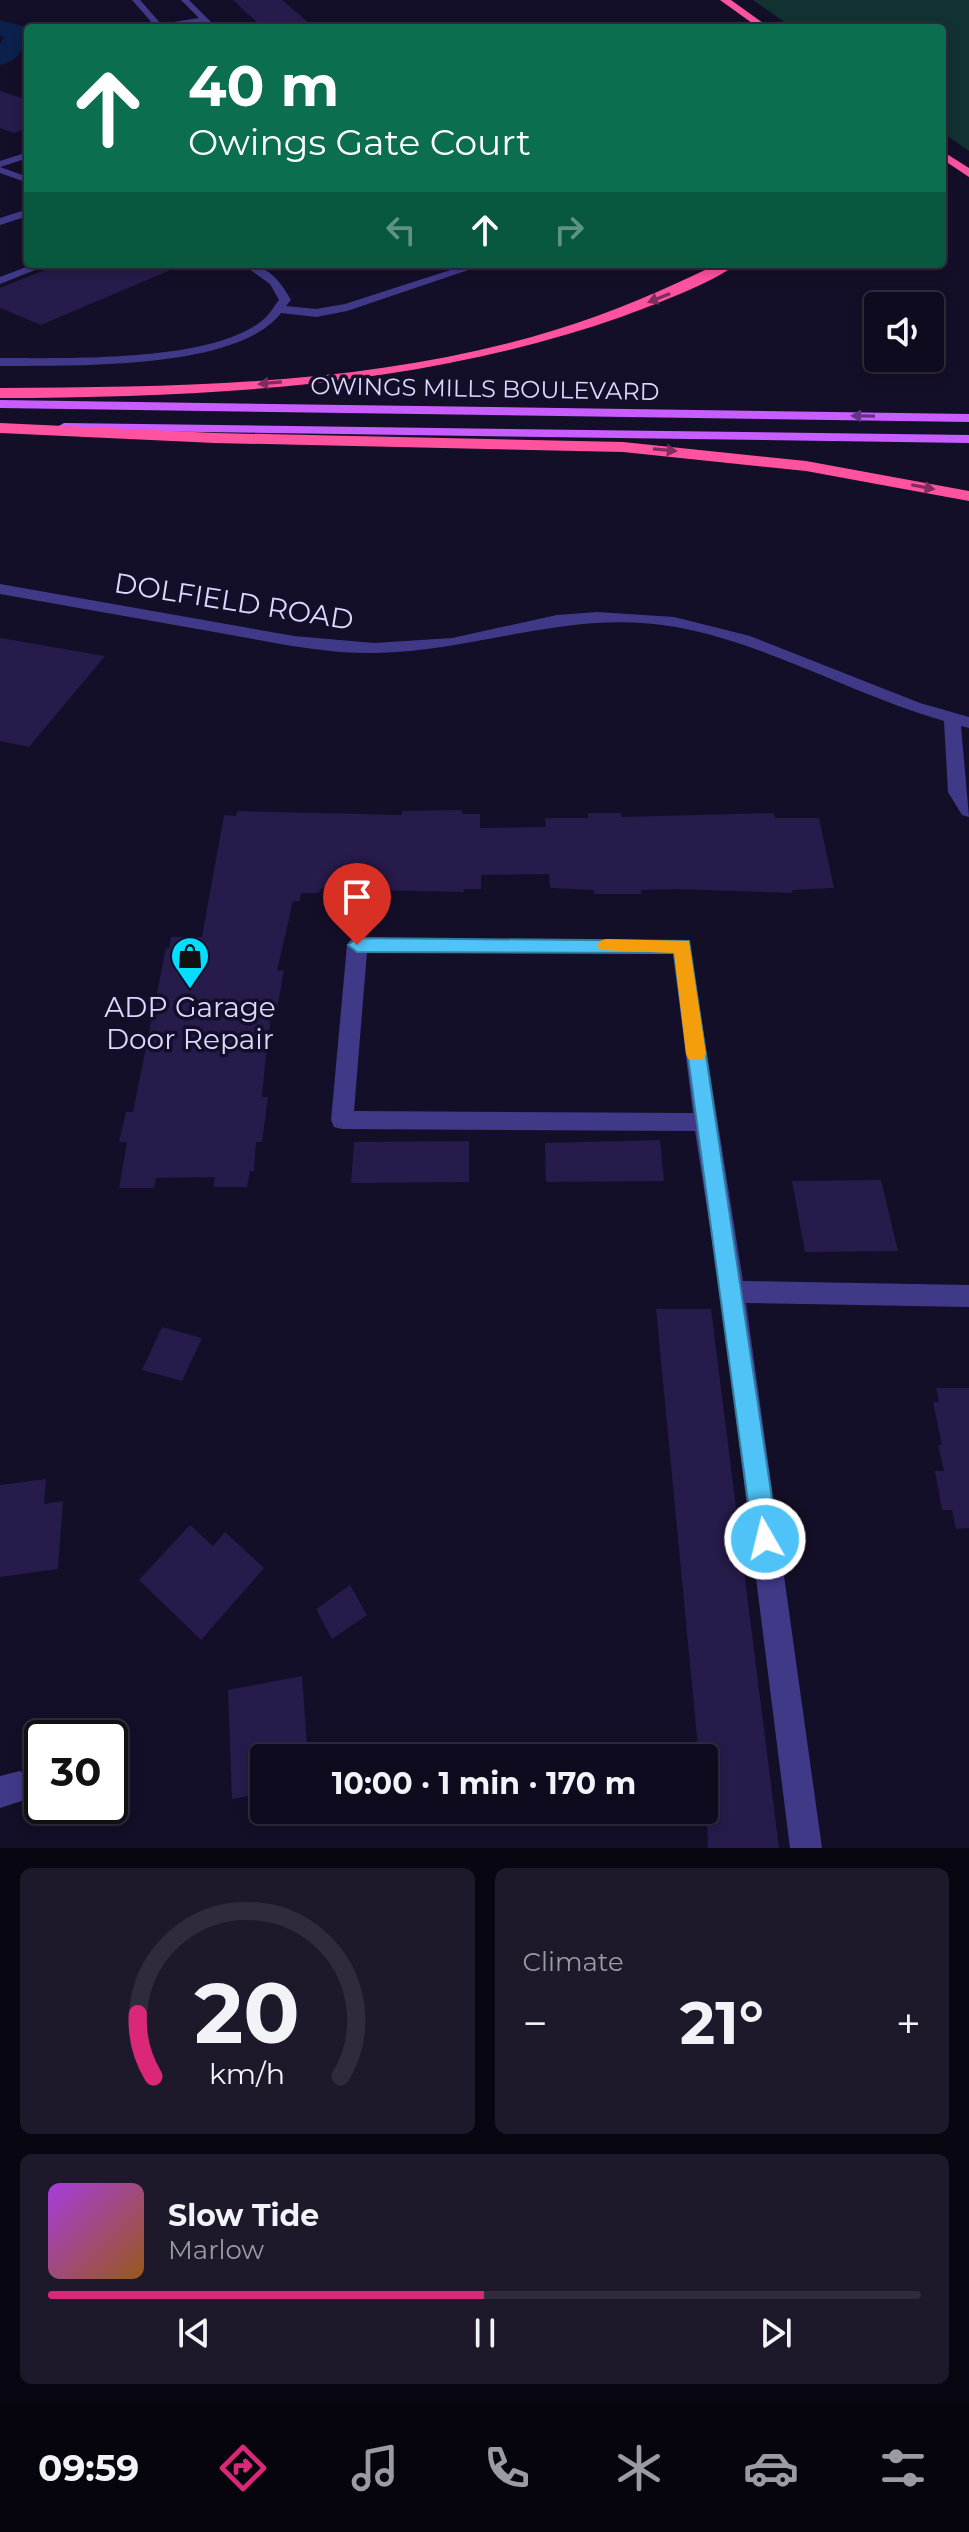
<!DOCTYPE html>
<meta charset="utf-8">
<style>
body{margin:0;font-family:Montserrat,sans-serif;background:#1d192b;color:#f1f3f6;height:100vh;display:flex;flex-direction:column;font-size:30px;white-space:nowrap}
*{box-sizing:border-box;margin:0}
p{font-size:26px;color:#9b9ba4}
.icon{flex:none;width:44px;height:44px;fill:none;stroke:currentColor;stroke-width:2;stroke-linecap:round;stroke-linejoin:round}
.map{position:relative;height:1848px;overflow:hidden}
.sheet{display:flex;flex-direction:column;gap:20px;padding:20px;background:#080610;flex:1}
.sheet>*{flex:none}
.banner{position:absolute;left:24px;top:24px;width:922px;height:244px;border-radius:8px;box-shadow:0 4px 12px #0003,0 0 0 2px #2f2b3c;background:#0b6e4f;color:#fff;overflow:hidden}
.buttons{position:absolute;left:864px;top:292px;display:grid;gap:16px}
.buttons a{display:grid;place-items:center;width:80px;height:80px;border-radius:8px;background:#0f0b1e;box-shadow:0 4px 12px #0003,0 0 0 2px #2f2b3c;font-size:40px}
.speed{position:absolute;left:24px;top:1720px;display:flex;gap:16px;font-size:40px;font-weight:700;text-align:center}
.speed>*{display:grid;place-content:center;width:104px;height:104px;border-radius:50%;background:#0f0b1e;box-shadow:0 4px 12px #0003,0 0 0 2px #2f2b3c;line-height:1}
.speed .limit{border:4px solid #111;border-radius:12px;background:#fff;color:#111}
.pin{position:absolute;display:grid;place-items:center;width:68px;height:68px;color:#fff;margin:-82px -34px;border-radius:50% 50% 50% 0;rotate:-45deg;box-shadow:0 0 8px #0007}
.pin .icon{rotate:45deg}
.me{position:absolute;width:88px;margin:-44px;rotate:352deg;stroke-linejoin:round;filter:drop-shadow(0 0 6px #0008)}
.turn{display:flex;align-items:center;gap:28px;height:168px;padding:0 32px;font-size:36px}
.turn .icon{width:104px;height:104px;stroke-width:2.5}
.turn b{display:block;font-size:56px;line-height:68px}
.lanes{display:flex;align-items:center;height:76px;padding:0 32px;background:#0003;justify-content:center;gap:40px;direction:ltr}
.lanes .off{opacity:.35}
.big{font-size:60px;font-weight:700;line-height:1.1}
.sheet .tile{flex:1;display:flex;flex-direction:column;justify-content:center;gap:12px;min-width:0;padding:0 28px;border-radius:12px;background:#1d192b}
.sheet .dial{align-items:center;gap:0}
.dial svg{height:208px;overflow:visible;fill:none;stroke:#2f2b3c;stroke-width:7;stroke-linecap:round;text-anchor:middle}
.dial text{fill:#f1f3f6;stroke:none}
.song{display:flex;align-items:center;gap:24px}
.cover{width:96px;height:96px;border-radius:12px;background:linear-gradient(135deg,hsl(280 70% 55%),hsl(30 70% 35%))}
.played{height:8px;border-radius:4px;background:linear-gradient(90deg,#db2777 50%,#2f2b3c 50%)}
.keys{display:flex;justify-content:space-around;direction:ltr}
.heat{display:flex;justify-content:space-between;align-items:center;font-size:44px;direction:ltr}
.sheet .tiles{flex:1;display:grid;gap:20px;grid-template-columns:1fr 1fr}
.tile:last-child{grid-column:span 2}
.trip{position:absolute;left:250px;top:1744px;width:468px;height:80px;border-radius:8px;background:#0f0b1e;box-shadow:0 4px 12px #0003,0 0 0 2px #2f2b3c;font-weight:700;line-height:80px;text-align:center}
.tab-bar{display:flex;height:128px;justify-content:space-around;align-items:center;background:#06040c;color:#9b9ba4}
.tab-bar .icon{width:56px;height:56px}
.tab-bar .selected{color:#db2777}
.tab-bar b{font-size:36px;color:#f1f3f6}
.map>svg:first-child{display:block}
.green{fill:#123232}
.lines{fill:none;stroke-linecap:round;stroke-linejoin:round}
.river{fill:#0b214b;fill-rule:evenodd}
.building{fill:#261b4a}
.minor{fill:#3f3988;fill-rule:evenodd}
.major{fill:#c85eff;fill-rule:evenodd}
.highway{fill:#ff529f;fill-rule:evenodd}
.oneway{fill:#7e2d5e}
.oneway2{fill:#653389}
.route{fill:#4fc3f7;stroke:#337fa1;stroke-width:2}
.slow{fill:#f59e0b}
.labels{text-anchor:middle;stroke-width:7;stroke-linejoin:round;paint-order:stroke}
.far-street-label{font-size:24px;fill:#ddd7ff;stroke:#140f28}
.street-label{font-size:28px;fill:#ddd7ff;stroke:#140f28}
.poi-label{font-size:28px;fill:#ddd7ff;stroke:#140f28}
</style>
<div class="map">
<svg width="969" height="1848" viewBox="0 0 969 1848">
<rect width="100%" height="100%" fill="#140f28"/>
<!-- green -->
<path class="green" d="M753 0H969V151L942 132V28H793Z"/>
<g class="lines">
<!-- river -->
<path class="river" d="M0 20 30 28C24 45 23 59 0 65V44L4 37 0 36Z"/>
</g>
<!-- building -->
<path class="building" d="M233 0H282L315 28H263Z
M0 91 28 100V128L14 133 0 128Z
M60 264H185L41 325 0 308V288Z
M0 638 105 656 29 747 0 741Z
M462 810V814H480V828L546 827 545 818H588V813H621V817L774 813 775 818H819L834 888 792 890 793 893 676 889 641 890V894H594V890L550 888 549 874 481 875V889H463L464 892 320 889 319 893H301L300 901H293L277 971 284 970 277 1009H272L265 1065 262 1097H268L262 1142H256L254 1171H250L247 1187H213L215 1177 156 1178 154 1188H119L127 1142H119L126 1112H133L166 948H169L171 937H202L224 815 236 816 237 811 402 815V811Z
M660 1140 664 1181 546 1182 545 1143Z
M469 1141V1182L351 1183 354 1142Z
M881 1180 898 1251 805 1252 792 1181Z
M656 1309H711L779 1848H708L704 1758H699Z
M162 1327 202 1338 182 1381 142 1370Z
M936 1388H969V1528L956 1529 952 1510H942L935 1471H944L938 1445H942L933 1402H939Z
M46 1479 44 1504 63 1501 58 1569 0 1577V1485Z
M190 1525 213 1546 225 1532 264 1568 201 1640 139 1580Z
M350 1585 367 1615 332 1639 316 1609Z
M302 1676 308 1758H264V1793L232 1799 228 1690Z"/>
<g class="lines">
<!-- minor -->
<path class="minor" d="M132 0H140L161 24 199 18 181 0H189L214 25 210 27 203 22 149 28 154 25Z
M28 74V80L24 79V75Z
M28 152V158L0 167V161Z
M0 167 28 177V183L0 173Z
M28 209V216L0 225V218Z
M34 264H50L0 284V277Z
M242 264C267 264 280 280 291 300L286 306 316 309 345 304 469 264H486L347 311 316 317 281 313C237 371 69 365 0 366V358C65 358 214 363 264 319 270 314 274 306 279 300L270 284Z
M0 584 294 636 374 643 452 638 557 615 597 612 674 617 750 636 920 703 969 717V728L961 726 969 817 962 815 948 792 944 721C853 695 769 644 676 627 572 608 479 651 376 653 324 654 271 642 220 633 147 620 73 607 0 594Z
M357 938 689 941 743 1281 969 1285V1307L746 1303 822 1848H790L720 1292 695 1131 342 1129 334 1127 331 1120 347 945 350 940ZM367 952 673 953 693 1113 354 1111Z
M20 1771 31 1776 36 1787 31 1798 0 1808V1776Z"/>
<!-- major -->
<path class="major" d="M0 400 969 414V422L0 408Z
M64 423 969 435V443L59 430 57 427Z"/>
<!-- highway -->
<path class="highway" d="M720 0H731L770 28H759Z
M942 151 969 168V177L942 159Z
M718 264H736C716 282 648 307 621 317 421 387 210 397 0 398V388C185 387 377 385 555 330 612 313 665 289 718 264Z
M0 423 215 433 623 442 806 461 969 491V501L806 471 623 452 215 443 0 433Z"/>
</g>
<!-- one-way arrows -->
<defs><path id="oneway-solid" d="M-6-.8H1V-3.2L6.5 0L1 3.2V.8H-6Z" transform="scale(2)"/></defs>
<g class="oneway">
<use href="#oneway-solid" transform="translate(659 298) rotate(158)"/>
<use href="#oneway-solid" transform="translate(270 383) rotate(175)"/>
<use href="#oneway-solid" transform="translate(665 450) rotate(5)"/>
<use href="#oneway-solid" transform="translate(923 487) rotate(11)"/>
</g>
<use class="oneway2" href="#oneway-solid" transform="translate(863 416) rotate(-179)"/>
<!-- route -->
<path class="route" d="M357 938 689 941 778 1539 774 1548 765 1552 756 1548 753 1539 674 953 357 952 348 945Z"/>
<!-- slow -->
<path class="slow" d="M606 939 689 941 706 1054 703 1060H689L686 1054 674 953 600 950 597 945 600 941Z"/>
<!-- icons -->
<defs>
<g id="shop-pin" transform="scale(2)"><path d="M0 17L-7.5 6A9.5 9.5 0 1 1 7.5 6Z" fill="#03ddff" stroke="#140f28"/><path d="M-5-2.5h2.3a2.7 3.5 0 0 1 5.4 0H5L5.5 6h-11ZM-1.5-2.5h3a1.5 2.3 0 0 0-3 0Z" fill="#111"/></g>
</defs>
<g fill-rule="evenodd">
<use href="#shop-pin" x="190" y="956"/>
</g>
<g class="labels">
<!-- far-street labels -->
<g class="far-street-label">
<text transform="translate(485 389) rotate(1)" y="8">OWINGS MILLS BOULEVARD</text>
</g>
<!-- street labels -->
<g class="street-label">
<text transform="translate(234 601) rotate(9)" y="10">DOLFIELD ROAD</text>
</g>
<!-- poi labels -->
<g class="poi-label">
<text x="190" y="1017">ADP Garage<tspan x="190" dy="32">Door Repair</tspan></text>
</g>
</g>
</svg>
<div class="buttons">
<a><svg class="icon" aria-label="sound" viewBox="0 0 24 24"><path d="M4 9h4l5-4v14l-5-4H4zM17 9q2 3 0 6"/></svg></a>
</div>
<div class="speed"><div class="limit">30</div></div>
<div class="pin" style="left:357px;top:945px;background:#d93025"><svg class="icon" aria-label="arrive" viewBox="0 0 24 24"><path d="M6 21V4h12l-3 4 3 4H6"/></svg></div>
<svg class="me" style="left:765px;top:1539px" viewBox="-20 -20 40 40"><circle r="17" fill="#4fc3f7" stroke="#fff" stroke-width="3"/><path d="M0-11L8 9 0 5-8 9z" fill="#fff"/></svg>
<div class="trip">10:00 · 1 min · 170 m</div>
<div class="banner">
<div class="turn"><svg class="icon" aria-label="ahead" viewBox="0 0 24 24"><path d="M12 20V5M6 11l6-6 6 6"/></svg><div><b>40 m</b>Owings Gate Court</div></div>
<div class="lanes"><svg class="icon off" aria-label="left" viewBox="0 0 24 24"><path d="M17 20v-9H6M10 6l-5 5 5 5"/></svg><svg class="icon" aria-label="ahead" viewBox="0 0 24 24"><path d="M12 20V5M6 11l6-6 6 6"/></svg><svg class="icon off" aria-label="right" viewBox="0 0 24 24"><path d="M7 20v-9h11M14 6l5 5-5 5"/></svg></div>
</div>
</div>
<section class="sheet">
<div class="tiles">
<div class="tile dial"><svg viewBox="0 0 100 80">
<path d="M14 69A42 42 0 1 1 86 69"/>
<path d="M14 69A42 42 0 0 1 8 45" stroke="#db2777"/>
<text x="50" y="56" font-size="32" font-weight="700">20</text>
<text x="50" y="72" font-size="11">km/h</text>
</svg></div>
<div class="tile"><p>Climate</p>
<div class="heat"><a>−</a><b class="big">21°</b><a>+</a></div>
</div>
<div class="tile">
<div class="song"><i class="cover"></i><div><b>Slow Tide</b><p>Marlow</p></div></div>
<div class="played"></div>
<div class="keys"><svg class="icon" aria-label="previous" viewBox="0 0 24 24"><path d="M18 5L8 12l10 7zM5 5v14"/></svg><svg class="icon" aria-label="pause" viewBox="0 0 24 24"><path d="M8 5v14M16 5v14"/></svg><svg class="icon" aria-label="next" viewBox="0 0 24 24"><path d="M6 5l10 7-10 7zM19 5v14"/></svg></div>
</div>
</div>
</section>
<nav class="tab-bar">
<b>09:59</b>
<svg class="icon selected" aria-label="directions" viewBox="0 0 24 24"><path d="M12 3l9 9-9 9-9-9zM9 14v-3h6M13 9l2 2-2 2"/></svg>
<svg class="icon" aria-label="music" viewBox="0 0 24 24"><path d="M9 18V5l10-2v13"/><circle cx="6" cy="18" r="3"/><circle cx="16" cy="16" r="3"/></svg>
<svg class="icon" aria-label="phone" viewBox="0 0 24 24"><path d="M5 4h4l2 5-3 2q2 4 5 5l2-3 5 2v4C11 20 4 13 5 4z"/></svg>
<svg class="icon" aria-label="climate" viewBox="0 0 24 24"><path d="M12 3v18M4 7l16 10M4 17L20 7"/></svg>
<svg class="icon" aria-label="car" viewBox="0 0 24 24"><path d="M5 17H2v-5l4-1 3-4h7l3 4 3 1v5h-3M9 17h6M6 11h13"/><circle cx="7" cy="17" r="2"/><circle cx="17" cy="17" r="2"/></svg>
<svg class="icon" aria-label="filters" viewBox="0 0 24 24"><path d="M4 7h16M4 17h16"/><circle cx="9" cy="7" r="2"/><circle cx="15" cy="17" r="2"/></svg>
</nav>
